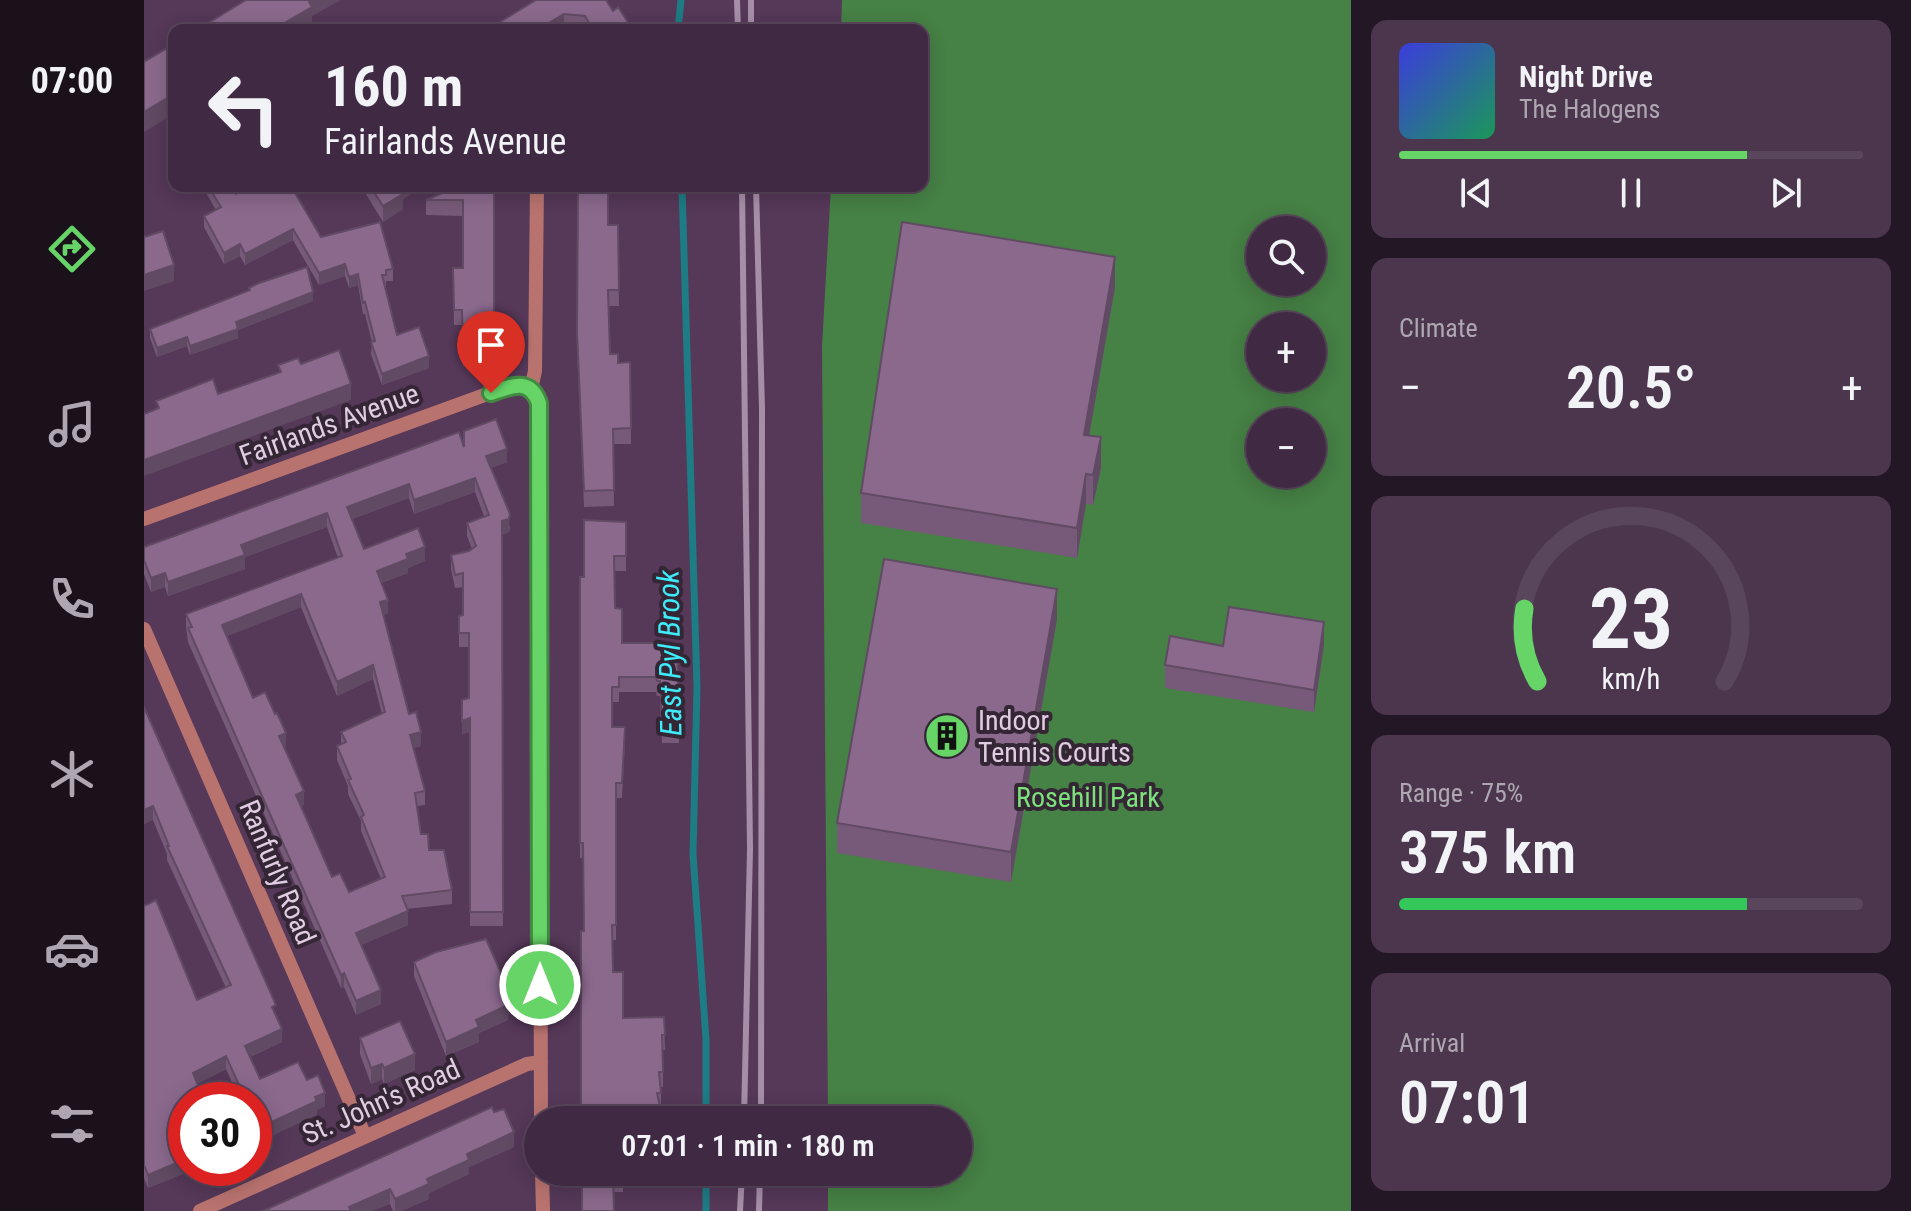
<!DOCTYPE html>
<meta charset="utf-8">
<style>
body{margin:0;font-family:"Roboto Condensed",sans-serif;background:#4b364e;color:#f1f3f6;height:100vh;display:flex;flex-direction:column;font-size:30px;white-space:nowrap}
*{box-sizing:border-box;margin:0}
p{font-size:26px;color:#aea7b2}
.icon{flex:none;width:44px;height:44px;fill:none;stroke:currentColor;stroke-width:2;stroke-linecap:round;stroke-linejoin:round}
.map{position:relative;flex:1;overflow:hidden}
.side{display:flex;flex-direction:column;gap:20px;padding:20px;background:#231725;width:560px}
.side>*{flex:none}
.banner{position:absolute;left:24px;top:24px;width:760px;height:168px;border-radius:16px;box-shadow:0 4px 20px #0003,0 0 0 2px #59465c;background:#402a43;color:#f1f3f6;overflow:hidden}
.fabs{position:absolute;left:1102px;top:216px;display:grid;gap:16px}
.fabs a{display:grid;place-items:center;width:80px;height:80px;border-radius:50%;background:#402a43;box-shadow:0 4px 20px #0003,0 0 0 2px #59465c;font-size:40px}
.speed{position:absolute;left:24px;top:1082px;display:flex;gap:16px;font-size:40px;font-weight:700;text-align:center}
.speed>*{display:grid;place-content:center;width:104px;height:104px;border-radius:50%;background:#402a43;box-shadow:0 4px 20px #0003,0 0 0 2px #59465c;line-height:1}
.speed .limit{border:12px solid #d22;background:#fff;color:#111}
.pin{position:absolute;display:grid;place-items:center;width:68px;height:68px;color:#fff;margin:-82px -34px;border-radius:50% 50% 50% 0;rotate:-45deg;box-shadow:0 0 8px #0007}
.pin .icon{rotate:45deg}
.me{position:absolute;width:88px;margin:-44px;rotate:0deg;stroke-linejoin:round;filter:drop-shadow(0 0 6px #0008)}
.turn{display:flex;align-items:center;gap:28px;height:168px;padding:0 24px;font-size:36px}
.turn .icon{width:104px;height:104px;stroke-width:2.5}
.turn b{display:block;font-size:56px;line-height:68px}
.big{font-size:60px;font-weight:600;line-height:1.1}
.side .card{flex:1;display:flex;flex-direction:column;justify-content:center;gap:12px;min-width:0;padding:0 28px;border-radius:16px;background:#4b364e}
.side .dial{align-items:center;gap:0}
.dial svg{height:208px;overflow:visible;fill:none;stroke:#59465c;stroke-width:7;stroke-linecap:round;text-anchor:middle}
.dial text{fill:#f1f3f6;stroke:none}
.song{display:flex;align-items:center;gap:24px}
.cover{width:96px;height:96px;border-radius:12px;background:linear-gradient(135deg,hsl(240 70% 55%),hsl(150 70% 35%))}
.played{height:8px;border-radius:4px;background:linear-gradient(90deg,#66d466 75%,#59465c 75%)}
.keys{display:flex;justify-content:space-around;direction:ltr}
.heat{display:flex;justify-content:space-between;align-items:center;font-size:44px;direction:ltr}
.charge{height:12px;border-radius:6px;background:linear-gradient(90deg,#34c759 75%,#59465c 0)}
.trip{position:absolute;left:380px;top:1106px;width:448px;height:80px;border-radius:40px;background:#402a43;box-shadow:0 4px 20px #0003,0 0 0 2px #59465c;font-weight:600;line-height:80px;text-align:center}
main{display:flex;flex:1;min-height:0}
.dock{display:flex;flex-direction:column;width:144px;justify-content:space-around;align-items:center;background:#1a111b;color:#aea7b2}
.dock .icon{width:56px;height:56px}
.dock .current{color:#66d466}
.dock b{font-size:36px;color:#f1f3f6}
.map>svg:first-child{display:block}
.green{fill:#468145;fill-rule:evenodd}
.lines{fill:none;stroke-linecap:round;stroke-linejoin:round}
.stream{stroke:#1d7c84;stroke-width:7}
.minor{stroke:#b9736f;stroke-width:14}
.rail{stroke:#a68ea8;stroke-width:6}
.wall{fill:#775a79;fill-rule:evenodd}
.shaded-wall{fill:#614a63}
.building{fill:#8a698d;stroke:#614a63;stroke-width:2;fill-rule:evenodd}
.route-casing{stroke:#428a42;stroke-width:20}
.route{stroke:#66d466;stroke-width:14}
.labels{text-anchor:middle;stroke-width:8;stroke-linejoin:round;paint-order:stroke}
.street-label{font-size:28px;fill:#e0cde1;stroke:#342635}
.poi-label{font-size:28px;fill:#e0cde1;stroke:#342635;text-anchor:start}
.park-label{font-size:28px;fill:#7ce27b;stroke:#342635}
.water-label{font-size:30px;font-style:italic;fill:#3eecfa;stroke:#342635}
</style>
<main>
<nav class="dock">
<b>07:00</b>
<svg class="icon current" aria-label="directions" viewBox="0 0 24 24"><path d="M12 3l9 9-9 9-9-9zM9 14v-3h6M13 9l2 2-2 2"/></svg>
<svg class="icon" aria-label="music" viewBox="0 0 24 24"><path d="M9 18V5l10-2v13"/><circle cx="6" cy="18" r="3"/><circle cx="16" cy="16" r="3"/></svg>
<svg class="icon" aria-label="phone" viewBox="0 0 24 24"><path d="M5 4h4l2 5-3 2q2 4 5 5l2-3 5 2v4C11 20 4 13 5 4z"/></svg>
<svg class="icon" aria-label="climate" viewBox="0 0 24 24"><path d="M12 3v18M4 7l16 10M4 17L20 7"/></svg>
<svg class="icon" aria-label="car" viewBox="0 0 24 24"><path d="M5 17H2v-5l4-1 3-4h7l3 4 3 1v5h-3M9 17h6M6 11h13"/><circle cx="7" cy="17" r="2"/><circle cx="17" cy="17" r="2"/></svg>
<svg class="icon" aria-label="filters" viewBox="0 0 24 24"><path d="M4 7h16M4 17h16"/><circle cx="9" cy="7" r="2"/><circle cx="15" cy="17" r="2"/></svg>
</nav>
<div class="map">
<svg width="1207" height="1211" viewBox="0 0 1207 1211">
<rect width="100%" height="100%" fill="#563859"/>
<!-- green -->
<path class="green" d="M698 0H1207V1211H684V1172H814V1120H684L678 346 687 186H778V30H697ZM1116 230H1168V282H1116ZM1116 326H1168V378H1116ZM1116 422H1168V474H1116Z"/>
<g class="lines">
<!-- stream -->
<path class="stream" d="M534 30 537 0
M538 186 553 687 549 854 562 1039V1120
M562 1211V1172"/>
<!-- minor -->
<path class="minor" d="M393 186 391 371 387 389 395 403 397 1120
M0 519 371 384 387 389
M0 629 221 1136
M398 1172 399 1211
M56 1211 383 1064 397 1062"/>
<!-- rail -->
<path class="rail" d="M593 0 594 30
M607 0V30
M598 186 606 849 600 1120
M612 186 618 409 617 1120
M596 1211 598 1172
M615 1211 616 1172"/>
</g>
<!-- wall -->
<path class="wall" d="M392 0 469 11 489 30H343Z
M58 186H87L92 194 177 237 249 269V281H242V286H241L253 335 285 368 238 385 227 354 228 342 221 314H219L214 285 205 288 201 276 175 285 149 240 101 265 96 256 80 264 60 227V216L72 210Z
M217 186H272V191L259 199V209L239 222Z
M350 186V365L319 366 318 325H310L309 268H319V216L282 215V200Z
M434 186 464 225H474L475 306H465L466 354 474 363 486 362 487 444H469L470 506 440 507 433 348Z
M971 287 945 435 957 468 949 505 942 504 933 558 717 523V493Z
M169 301 94 330V338L46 355 43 346 13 357 6 338V329Z
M320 447 363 462 347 468 366 528 365 532 358 535 359 926H326V732L318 734V713L325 698V647H315V616L319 615V587L311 588 307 569V555L325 551 328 549 323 536V523L340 516 331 492 270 514 265 498 208 519 220 549 281 561 264 568V573L237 583 244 613 239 615 265 714 277 746 269 748 281 791V805L273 806 277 834 308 890V904L263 909 264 925 217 945 237 1004 212 1015 200 987 197 988 44 642 42 627V614L194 558 183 527 101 557V569L24 596 21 587 7 592 0 574V547ZM157 607 193 696 229 679 238 714 197 732V744L193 746V760L204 786V794L217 821V831L237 879 205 892 188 877 157 806 160 805 140 747 142 746 109 698 83 636Z
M482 522V571H470L471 608 478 643H533L535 708V743H518L516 696H513L512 692H475V702H468V727L481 742 478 798H472V940H468L469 972 479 1018 520 1017 521 1050H519V1087H517V1107L516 1108 440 931 439 858H436L435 749 440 577Z
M913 619 867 882 693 853V823Z
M1180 645 1170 712 1021 688V665L1079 646Z
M0 707 132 1016 138 1042 106 1057 116 1079 163 1080 181 1106 173 1110V1115L95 1098 82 1069 53 1084 40 1141 46 1171 4 1188 0 1178V906L53 1000 82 988 23 860V854L9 820 0 824Z
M270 962 365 1005 364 1020 335 1033V1042L302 1056 270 976Z
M216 1038 271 1070 240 1084 238 1079 227 1084 216 1054Z
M370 1147 325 1167V1174L285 1193V1199L257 1211H249L246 1204 119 1211Z
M437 1172H479V1192H469Z"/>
<!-- shaded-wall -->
<path class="shaded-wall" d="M164 0H197L168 16V26L162 30H135V26Z
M420 14V30H393Z
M30 94V114L0 132V112Z
M254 186H272V191L259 199V209L239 222V206Z
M149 229V240L101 265V254Z
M96 244V256L80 264V253Z
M971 257V287L940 465V435Z
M201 264V276L175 285V273Z
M30 265V281L0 291V275Z
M214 274V285L205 288V277Z
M169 292V301L94 330V338L46 355V346L92 322Z
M43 337V346L13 357V348Z
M285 356V368L238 385V374Z
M207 384V400L0 476V460Z
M957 437V468L949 505V475Z
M363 449V462L342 470V456Z
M942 474V504L933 558V528Z
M331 478V492L270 514V500Z
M265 484V498L203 521V507Z
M183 513V527L101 557V569L24 596V582L97 545Z
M366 514 365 532 358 535V521Z
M281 547V561L264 568V573L233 584V571L262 554Z
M21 573V587L7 592V578Z
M913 589V619L867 882V852Z
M157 594V607L78 638V625Z
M244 600V613L236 616V602Z
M1180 622V645L1170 712V690Z
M229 665V679L193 696V682Z
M326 718V732L318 734V721Z
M277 732V746L266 748V735Z
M142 733V746L135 749V736Z
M160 791V805L152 808V795Z
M9 806V820L0 824V810Z
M264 911V925L212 947V933Z
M200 973V987L197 988V975Z
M237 990V1004L212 1015V1001Z
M365 991 364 1020 335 1033V1042L302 1056V1042L332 1020Z
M138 1029V1042L101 1059V1046Z
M271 1054V1070L240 1084V1068Z
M82 1056V1069L49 1086V1073Z
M238 1064V1079L227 1084V1068Z
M181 1093V1106L173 1110V1115L110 1144V1130Z
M42 1126V1140L35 1143V1129Z
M370 1132V1147L325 1167V1174L285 1193V1199L257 1211H251V1199L323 1154Z
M42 1159V1168H46V1171L4 1188V1175Z
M246 1189V1204L229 1211H205V1207Z"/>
<!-- building -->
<path class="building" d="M102 0H164L168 7 135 26 137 29 136 30H53Z
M392 0H462L469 11 474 7 489 30H449L441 16 420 14 393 30H343Z
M30 44V94L0 112V62Z
M64 186H87L92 194 106 186H147L177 237 236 222 249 269 242 270V275H238L253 335 275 327 285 356 238 374 227 342 231 341 221 302 219 303 214 274 205 277 201 264 175 273 149 229 101 254 96 244 80 253 60 216 77 207Z
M226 186H254L259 194 239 206Z
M315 186H350V350H319L318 310H310L309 268H319V200H282Z
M434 186H464V225H474L475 290H464L466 354H474V363L486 362 487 428 469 429 470 490 440 491 433 333Z
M758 222 971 257 940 435 957 437 949 475 942 474 933 528 717 493Z
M19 231 30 265 0 275V237Z
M163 267 169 292 92 322 94 329 46 346 43 337 13 348 6 329 106 290 105 288 115 283Z
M195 350 207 384 0 460V414L15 408 12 401 69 379 74 394 137 372 134 365 154 358 157 364Z
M352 419 363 449 342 456 366 514 365 519 358 521 359 912H326V718L318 721V700L325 698V633H315V616L319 615V573L311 575 307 555 325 551 332 546 323 523 345 515 331 478 270 500 265 484 203 507 220 549 274 528 281 547 262 554 264 559 233 571 244 600 236 602 265 714 272 712 277 732 266 735 281 791 271 793 277 834H284L285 850H300L308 890 258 896 264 911 212 933 237 990 212 1001 200 973 197 975 44 628 48 627 42 614 198 556 183 513 97 545 101 555 24 582 21 573 7 578 0 560V547L315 432 320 447V431ZM157 594 193 682 229 665 241 712 197 732 202 742 193 746 207 779 204 780 220 815 217 817 241 877 205 892 196 873 188 877 152 795 160 791 135 736 142 733 133 713 131 714 121 692 109 698 78 625Z
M440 520 482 522V556H470L471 608 478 609V643H533L535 728H518L516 681H513L512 677H475V687H468V727H481L478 783H472V925H468L469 972H479V1018L520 1017 521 1035H518L519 1072H515L517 1093H513L519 1120H437V931H440L439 843H436V577H440Z
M740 559 913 589 867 852 693 823Z
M1085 607 1180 622 1170 690 1021 665 1026 636 1079 646Z
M0 707 132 1005 128 1007 138 1029 101 1046 116 1079 154 1062 163 1080 174 1075 181 1093 171 1097 173 1101 110 1130V1100H90L100 1096 82 1056 49 1073 60 1100H42V1126L35 1129 42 1147V1159L4 1175 0 1165V906L12 900 53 1000 87 985 23 846H25L9 806 0 810Z
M342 939 365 991 364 1005 332 1020 335 1027 302 1042 270 962 292 952Z
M256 1021 271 1054 240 1068 238 1064 227 1068 216 1038Z
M348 1107 350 1112 360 1109 370 1132 323 1154 325 1160 283 1179 285 1184 251 1199 246 1189 205 1207 207 1211H119Z
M438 1172H479V1177H469L470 1211H438Z"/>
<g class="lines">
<!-- route casing -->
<g class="route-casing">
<path id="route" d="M347 393C367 386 386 377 395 403L396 985"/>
</g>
<!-- route -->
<use href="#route" class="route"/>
</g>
<!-- icons -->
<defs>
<g id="building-disc" transform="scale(2.3)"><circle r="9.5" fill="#66d466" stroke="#342635"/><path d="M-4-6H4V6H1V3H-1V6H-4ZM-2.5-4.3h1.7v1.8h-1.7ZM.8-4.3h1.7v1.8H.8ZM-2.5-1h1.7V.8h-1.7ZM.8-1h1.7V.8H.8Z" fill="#111"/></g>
</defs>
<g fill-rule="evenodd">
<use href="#building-disc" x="803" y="736"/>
</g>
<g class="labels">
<!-- street labels -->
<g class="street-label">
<text transform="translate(185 424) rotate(-20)" y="10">Fairlands Avenue</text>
<text transform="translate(134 872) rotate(67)" y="10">Ranfurly Road</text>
<text transform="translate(237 1101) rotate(-24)" y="10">St. John's Road</text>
</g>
<!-- poi labels -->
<g class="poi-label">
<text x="834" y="730">Indoor<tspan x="834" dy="32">Tennis Courts</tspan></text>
</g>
<!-- park labels -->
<g class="park-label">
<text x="944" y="807">Rosehill Park</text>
</g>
<!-- water labels -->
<g class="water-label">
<text transform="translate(526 653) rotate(-91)" y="10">East Pyl Brook</text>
</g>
</g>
</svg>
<div class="fabs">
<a><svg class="icon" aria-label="search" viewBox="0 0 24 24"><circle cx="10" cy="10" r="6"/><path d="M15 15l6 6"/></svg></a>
<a>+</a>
<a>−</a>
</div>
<div class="speed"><div class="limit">30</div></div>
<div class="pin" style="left:347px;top:393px;background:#d93025"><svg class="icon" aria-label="arrive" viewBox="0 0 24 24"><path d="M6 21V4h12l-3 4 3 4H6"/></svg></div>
<svg class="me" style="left:396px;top:985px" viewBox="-20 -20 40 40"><circle r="17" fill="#66d466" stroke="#fff" stroke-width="3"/><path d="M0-11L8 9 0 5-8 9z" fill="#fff"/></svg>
<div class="trip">07:01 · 1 min · 180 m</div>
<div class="banner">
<div class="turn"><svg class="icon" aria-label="left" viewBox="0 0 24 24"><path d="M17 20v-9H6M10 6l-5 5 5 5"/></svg><div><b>160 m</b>Fairlands Avenue</div></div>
</div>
</div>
<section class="side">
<div class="card">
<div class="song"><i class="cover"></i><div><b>Night Drive</b><p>The Halogens</p></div></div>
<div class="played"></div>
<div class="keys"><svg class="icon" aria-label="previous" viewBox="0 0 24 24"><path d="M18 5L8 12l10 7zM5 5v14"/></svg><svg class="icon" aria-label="pause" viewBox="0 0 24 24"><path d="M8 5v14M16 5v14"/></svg><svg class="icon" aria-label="next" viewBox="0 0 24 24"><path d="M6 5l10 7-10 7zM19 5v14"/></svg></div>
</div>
<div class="card"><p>Climate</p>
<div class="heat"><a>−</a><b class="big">20.5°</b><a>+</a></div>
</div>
<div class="card dial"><svg viewBox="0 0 100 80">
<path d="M14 69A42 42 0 1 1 86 69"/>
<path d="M14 69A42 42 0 0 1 9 41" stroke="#66d466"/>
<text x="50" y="56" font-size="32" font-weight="700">23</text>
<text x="50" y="72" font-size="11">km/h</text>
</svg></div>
<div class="card"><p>Range · 75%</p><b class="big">375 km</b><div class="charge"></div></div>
<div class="card"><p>Arrival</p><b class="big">07:01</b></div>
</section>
</main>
